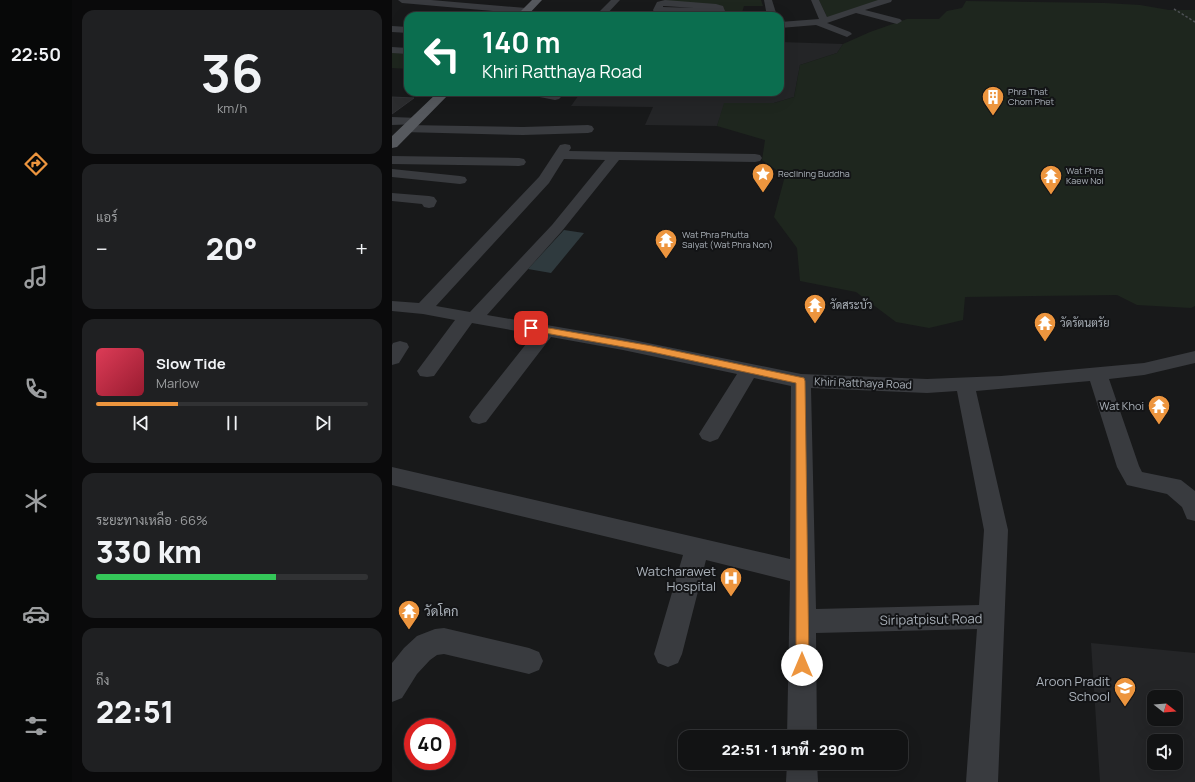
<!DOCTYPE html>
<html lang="th">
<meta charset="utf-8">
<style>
body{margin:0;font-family:Manrope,Sarabun,sans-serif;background:#1f2022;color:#f1f3f6;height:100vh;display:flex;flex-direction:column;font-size:15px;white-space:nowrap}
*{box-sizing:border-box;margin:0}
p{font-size:13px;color:#9c9ea0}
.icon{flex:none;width:22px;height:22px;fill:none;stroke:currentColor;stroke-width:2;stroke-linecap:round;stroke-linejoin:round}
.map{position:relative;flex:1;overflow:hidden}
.panel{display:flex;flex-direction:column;gap:10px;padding:10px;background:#0a0a0b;width:320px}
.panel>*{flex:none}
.banner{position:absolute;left:12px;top:12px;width:380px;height:84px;border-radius:12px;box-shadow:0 4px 16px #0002,0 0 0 1px #313234;background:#0b6e4f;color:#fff;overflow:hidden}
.needle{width:26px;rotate:107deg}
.controls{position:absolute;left:755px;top:690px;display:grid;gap:8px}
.controls a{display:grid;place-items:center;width:36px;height:36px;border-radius:8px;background:#121314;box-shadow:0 4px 16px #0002,0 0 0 1px #313234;font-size:20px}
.speed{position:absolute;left:12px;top:718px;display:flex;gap:8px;font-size:20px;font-weight:700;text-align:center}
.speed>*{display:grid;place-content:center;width:52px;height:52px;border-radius:50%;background:#121314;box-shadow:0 4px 16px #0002,0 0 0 1px #313234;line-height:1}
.speed .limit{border:6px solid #d22;background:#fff;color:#111}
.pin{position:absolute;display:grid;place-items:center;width:34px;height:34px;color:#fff;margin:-17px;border-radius:8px;box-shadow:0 2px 6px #0006}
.me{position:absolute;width:44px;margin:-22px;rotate:0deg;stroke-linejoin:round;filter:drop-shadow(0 0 3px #0008)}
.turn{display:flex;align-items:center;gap:14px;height:84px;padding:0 12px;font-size:18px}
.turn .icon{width:52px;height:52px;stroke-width:2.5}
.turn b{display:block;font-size:28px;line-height:34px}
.big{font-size:30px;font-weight:800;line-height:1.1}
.panel .tile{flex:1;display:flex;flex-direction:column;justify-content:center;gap:6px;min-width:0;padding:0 14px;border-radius:12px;background:#1f2022}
.panel .dial{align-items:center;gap:0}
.dial b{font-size:52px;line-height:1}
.song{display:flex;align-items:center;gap:12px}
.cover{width:48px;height:48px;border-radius:6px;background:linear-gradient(135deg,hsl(350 70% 55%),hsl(350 70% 35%))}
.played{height:4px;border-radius:2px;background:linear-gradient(90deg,#ed953e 30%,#313234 30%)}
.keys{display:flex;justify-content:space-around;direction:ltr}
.heat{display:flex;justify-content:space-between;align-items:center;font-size:22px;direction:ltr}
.charge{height:6px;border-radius:3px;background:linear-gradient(90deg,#34c759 66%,#313234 0)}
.trip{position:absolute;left:286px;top:730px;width:230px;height:40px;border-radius:12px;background:#121314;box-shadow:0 4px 16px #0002,0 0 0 1px #313234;font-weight:800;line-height:40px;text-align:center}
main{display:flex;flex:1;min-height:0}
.tabs{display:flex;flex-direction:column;width:72px;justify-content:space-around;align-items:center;background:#070808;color:#9c9ea0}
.tabs .icon{width:28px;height:28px}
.tabs .current{color:#ed953e}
.tabs b{font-size:18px;color:#f1f3f6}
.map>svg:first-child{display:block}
.built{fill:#242527;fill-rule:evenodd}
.green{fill:#1e261e}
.water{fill:#2f3a3e}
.building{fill:#2b2c2e;stroke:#323336}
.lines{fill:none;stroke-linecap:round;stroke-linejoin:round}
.minor{fill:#393b3f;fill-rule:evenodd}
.major{fill:#56595e;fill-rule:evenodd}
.rail{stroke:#4d5054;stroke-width:1.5;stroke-dasharray:2.5 2;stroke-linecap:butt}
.route{fill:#ed953e;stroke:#9a6128}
.labels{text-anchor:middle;stroke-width:4;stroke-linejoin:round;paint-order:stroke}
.far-poi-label{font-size:9px;fill:#abb2ba;stroke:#131416;text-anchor:start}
.poi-label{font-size:11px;fill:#abb2ba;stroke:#131416;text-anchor:start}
.street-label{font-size:11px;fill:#abb2ba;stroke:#131416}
.near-poi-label{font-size:13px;fill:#abb2ba;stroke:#131416;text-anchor:end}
.near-street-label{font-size:13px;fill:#abb2ba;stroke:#131416}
</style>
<main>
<nav class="tabs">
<b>22:50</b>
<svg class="icon current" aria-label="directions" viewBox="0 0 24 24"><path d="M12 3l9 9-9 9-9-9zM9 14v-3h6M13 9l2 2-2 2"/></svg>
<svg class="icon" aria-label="music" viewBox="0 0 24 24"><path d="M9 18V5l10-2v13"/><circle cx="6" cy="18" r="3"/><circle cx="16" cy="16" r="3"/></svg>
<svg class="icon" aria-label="phone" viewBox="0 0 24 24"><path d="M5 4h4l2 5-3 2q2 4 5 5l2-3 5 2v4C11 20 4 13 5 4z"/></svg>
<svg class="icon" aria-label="climate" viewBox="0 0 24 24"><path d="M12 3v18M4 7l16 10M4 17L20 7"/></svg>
<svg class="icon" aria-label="car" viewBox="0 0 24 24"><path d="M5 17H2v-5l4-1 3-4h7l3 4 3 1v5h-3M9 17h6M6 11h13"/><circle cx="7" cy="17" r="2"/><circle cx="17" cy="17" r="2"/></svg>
<svg class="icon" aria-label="filters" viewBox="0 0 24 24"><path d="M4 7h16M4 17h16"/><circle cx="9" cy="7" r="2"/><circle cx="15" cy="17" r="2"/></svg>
</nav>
<section class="panel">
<div class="tile dial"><b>36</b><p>km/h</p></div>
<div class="tile"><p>แอร์</p>
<div class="heat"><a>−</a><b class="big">20°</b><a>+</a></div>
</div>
<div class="tile">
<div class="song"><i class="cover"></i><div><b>Slow Tide</b><p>Marlow</p></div></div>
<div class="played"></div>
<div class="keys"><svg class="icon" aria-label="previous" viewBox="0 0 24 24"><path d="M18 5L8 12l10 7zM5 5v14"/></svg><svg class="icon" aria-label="pause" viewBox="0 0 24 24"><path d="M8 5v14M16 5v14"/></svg><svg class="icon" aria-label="next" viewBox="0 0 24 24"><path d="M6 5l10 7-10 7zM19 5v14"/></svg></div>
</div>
<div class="tile"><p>ระยะทางเหลือ · 66%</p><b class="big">330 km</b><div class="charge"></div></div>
<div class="tile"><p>ถึง</p><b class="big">22:51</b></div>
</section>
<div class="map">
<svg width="803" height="782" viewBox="0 0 803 782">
<rect width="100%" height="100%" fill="#18191a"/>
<!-- built -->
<path class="built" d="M388 42 451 44 445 53 408 65 402 97 382 103H333L325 126 253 125 261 107 179 106 189 92H388Z
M699 643 803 653V782H708ZM762 697H784V719H762ZM762 741H784V763H762Z"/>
<!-- green -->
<path class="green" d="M272 0H369L371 6H352L349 16H324L326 12 310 6 270 4Z
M427 0H492L439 17H435Z
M574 1 713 3 748 5 777 10H803V306L799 308 745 305 725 295 573 297 571 320 537 328 504 322 464 292 408 281 405 248 382 217 393 176 370 160 373 140 325 126 332 103H382L402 97 408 65 445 53 451 44 478 32 515 19H547L555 11 570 8Z
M0 50 16 51V69L0 68Z"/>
<!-- water -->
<path class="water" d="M172 230 192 233 159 273 136 269Z"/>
<!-- building -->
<path class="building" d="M0 97 22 98 0 114Z"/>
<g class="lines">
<!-- minor -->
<path class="minor" d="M6 0H39L134 8 138 11 134 14 10 3Z
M219 0H228L213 16H203Z
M273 0 324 4 331 6 333 11 329 14 262 12 261 10 265 2ZM271 6H273L302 8 271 7Z
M372 0H380L385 16H375Z
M419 0H427L435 17 486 0H500L499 2 473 10 508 19 510 21 505 24 464 13 435 23 458 32 460 34 455 37 424 25 388 28V22L427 19Z
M0 26 16 27V33L0 32Z
M0 47 16 48V54L0 53Z
M130 92H154L167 95 169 97 167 99 163 100 132 94Z
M0 117 27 118 29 121 27 124 0 125Z
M15 125 131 127 196 125 200 126 202 129 200 132 196 133 131 135 11 132 9 129 11 126Z
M173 144 178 145 179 148 177 151 363 154 368 155 370 158 368 161 363 162 227 160 170 231 95 315 231 338 409 374 535 379 609 376 752 363 803 351V363L752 375 717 379 747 466 750 472 789 480 803 491V521L795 519 790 507 775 494 735 485 725 467 698 381 584 391 616 530 606 782H574L585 629 424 633 425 737H395L398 581 314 560 290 654 286 663 276 667 266 663 262 654 291 555 0 485V467L398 559 399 386 362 378 326 439 318 442 310 439 307 434 345 374 231 350 159 337 94 422 87 424 80 422 77 417 80 412 142 334 80 323 42 376 35 377 28 376 25 371 63 320 31 314 0 311V301L27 303 147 177 168 145ZM172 159 213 160 160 225 78 312 44 306 157 183ZM419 388 535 393 565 391 592 530 587 605 424 609Z
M0 156 127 158 132 159 134 162 132 165 127 166 0 164Z
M0 169 68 176 73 177 75 180 73 183 68 184 0 177Z
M0 193 37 196 42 197 45 201 42 207 37 208 32 207 30 204 0 201Z
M8 341 15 343 17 347 7 363 0 365V345L1 343Z
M52 628 137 648 147 652 151 661 147 670 137 674 52 654 45 655 38 660 25 674 10 698 0 702V663L12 648 25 636 43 629Z
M395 763H425L426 782H394Z"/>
<!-- major -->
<path class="major" d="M140 0H150L135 16H124Z
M46 92H59L5 147 0 148V136Z"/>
<!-- rail -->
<path class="rail" d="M782 9 803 22"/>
</g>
<!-- route -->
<path class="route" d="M139 325 260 346 412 378 413 381 417 665 415 669 410 671 406 669 404 665V383L260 352 136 330 135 328 136 326Z"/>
<!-- icons -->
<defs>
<g id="building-pin" transform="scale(1.15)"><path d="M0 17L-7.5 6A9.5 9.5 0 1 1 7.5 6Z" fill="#ed953e" stroke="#131416"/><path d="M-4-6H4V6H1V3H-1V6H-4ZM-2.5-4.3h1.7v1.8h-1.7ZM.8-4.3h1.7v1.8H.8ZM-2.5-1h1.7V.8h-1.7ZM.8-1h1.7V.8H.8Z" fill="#fff"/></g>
<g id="sight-pin" transform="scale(1.15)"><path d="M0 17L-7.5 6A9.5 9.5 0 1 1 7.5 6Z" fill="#ed953e" stroke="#131416"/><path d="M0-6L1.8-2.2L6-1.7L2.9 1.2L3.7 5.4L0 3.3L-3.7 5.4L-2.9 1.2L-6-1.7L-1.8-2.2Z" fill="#fff"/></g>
<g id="temple-pin" transform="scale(1.15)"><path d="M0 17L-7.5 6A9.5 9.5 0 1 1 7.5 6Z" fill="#ed953e" stroke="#131416"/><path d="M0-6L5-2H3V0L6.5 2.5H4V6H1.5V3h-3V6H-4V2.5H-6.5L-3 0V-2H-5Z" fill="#fff"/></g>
<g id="hospital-pin" transform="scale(1.15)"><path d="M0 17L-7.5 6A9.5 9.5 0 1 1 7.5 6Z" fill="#ed953e" stroke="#131416"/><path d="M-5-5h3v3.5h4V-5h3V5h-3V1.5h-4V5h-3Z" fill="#fff"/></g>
<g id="school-pin" transform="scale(1.15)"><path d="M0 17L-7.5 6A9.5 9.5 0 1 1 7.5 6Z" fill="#ed953e" stroke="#131416"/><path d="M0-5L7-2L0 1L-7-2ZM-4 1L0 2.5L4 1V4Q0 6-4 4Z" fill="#fff"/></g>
</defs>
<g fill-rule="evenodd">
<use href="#building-pin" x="601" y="97"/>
<use href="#sight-pin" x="371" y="174"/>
<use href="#temple-pin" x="659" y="176"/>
<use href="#temple-pin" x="274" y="240"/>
<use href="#temple-pin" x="423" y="305"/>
<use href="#temple-pin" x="653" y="323"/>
<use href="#temple-pin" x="767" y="406"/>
<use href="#hospital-pin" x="339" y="578"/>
<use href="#temple-pin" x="17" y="611"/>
<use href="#school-pin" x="733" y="688"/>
</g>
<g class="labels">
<!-- far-poi labels -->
<g class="far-poi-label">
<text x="616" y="95">Phra That<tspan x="616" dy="10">Chom Phet</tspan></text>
<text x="674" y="174">Wat Phra<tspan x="674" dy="10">Kaew Noi</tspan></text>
<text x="386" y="177">Reclining Buddha</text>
<text x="290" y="238">Wat Phra Phutta<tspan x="290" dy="10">Saiyat (Wat Phra Non)</tspan></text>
</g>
<!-- poi labels -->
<g class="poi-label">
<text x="438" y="309">วัดสระบัว</text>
<text x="668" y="327">วัดรัตนตรัย</text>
<text x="752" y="410" text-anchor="end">Wat Khoi</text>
</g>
<!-- street labels -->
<g class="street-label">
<text transform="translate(471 383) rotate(2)" y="4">Khiri Ratthaya Road</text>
</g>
<!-- near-poi labels -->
<g class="near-poi-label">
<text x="324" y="576">Watcharawet<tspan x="324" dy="15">Hospital</tspan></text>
<text x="32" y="616" text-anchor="start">วัดโคก</text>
<text x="718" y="686">Aroon Pradit<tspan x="718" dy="15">School</tspan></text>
</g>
<!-- near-street labels -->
<g class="near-street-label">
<text transform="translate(539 619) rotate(-1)" y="5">Siripatpisut Road</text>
</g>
</g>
</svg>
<div class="controls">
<a><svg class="needle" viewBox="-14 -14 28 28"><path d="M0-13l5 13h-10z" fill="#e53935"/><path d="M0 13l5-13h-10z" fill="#9c9ea0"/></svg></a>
<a><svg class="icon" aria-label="sound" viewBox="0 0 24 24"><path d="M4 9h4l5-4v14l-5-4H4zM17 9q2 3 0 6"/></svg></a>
</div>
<div class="speed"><div class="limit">40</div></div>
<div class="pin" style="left:139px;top:328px;background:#d93025"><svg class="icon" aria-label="arrive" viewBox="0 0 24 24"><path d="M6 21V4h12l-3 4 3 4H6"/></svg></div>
<svg class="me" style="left:410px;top:665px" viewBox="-20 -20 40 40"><circle r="19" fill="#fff"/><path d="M0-13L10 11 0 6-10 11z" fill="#ed953e"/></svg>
<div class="trip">22:51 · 1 นาที · 290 m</div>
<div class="banner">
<div class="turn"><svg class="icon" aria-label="left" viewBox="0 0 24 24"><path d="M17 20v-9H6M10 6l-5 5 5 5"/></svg><div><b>140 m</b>Khiri Ratthaya Road</div></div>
</div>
</div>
</main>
